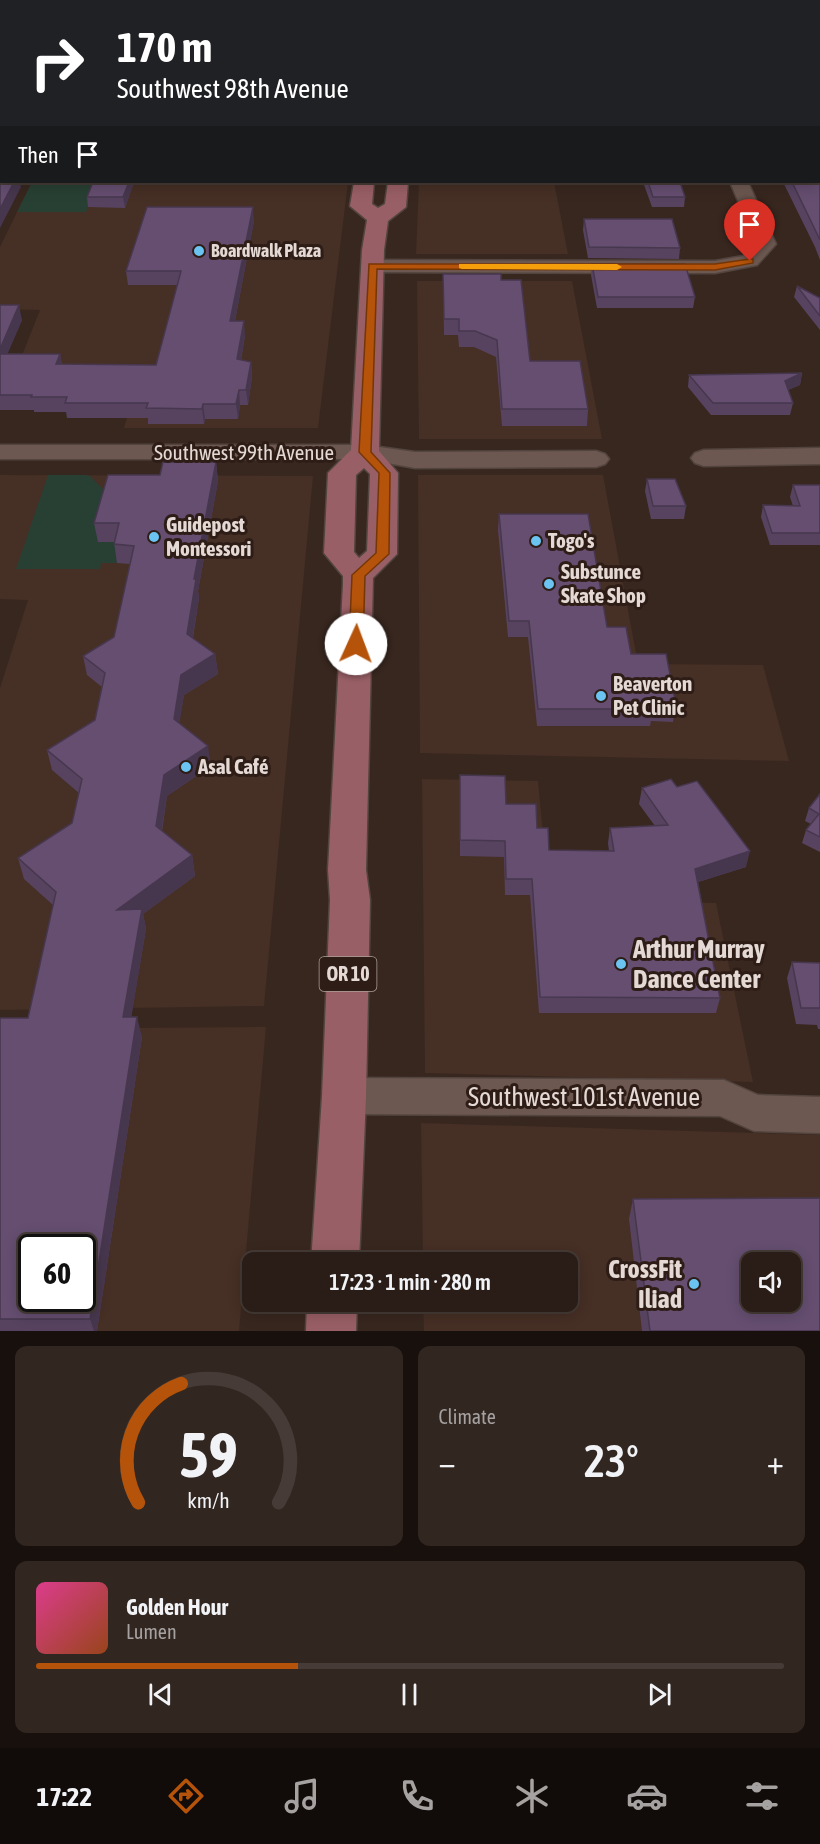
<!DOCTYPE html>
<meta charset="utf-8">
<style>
body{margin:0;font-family:"Asap Condensed",sans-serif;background:#322620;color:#f1f3f6;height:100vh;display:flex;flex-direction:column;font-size:22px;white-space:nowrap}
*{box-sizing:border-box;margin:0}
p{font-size:20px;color:#a5a2a1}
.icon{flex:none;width:33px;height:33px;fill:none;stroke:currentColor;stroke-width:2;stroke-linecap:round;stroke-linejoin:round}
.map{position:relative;height:1331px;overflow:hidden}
.side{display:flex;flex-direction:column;gap:15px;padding:15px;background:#17100d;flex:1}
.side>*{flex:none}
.hud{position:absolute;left:0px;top:0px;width:820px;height:183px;box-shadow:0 3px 15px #0003,0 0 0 2px #463b36;background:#202124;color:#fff;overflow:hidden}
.controls{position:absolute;left:741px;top:1252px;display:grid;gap:12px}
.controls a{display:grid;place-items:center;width:60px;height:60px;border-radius:12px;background:#2a1d17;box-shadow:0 3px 15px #0003,0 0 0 2px #463b36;font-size:30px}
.speed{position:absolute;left:18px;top:1234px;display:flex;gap:12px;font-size:30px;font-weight:700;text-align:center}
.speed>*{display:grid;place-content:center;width:78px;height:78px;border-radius:50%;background:#2a1d17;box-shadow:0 3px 15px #0003,0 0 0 2px #463b36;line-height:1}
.speed .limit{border:3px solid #111;border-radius:9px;background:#fff;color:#111}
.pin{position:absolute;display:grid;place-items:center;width:51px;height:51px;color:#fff;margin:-62px -26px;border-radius:50% 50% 50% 0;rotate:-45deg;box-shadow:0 0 6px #0007}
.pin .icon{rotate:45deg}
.me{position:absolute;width:66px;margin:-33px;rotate:2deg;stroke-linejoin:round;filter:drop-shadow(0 0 4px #0008)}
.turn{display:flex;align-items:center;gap:21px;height:126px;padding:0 18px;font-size:27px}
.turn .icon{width:78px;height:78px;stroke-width:2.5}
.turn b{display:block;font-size:42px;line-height:51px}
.then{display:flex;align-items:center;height:57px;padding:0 18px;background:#0003;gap:12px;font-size:22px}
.big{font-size:45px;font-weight:600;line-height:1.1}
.side .widget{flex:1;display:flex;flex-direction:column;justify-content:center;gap:9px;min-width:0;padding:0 21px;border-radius:12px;background:#322620}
.side .dial{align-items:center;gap:0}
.dial svg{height:156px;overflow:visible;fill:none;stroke:#463b36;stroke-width:7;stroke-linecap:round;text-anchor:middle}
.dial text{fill:#f1f3f6;stroke:none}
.song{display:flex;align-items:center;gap:18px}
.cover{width:72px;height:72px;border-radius:9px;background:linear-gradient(135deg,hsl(330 70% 55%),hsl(20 70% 35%))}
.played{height:6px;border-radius:3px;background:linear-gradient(90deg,#b45309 35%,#463b36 35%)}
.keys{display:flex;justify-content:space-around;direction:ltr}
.heat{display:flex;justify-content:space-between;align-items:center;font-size:33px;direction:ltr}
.side .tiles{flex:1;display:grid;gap:15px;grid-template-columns:1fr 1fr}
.widget:last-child{grid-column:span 2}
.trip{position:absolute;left:242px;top:1252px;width:336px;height:60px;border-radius:12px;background:#2a1d17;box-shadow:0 3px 15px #0003,0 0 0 2px #463b36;font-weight:600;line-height:60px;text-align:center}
.tab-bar{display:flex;height:96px;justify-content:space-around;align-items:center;background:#110c09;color:#a5a2a1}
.tab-bar .icon{width:42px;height:42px}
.tab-bar .on{color:#b45309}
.tab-bar b{font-size:27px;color:#f1f3f6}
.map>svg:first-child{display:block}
.built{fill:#462f25;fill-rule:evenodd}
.green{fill:#284033}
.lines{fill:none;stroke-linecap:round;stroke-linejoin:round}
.minor-casing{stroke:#52443e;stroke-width:3}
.tertiary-casing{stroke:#52443e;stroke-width:3}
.primary-casing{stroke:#52443e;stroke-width:3}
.minor{fill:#6c5850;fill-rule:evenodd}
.tertiary{fill:#6c5850;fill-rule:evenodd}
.primary{fill:#995f66;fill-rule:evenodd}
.wall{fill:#574360}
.shaded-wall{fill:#47374e}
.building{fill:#654e70;stroke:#47374e;stroke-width:1.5;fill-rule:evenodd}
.route{fill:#b45309;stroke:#753606;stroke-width:1.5}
.slow{fill:#f59e0b}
.poi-dot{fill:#6bc3f2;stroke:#2e1d16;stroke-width:2}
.labels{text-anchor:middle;stroke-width:6;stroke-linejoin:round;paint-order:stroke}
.far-poi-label{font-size:18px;font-weight:bold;fill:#e4d9d4;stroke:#2e1d16;text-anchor:start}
.shield{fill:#2e1d16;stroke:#ada19b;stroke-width:1.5}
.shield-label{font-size:20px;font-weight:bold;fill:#e4d9d4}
.street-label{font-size:21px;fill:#e4d9d4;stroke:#2e1d16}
.poi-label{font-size:21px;font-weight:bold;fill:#e4d9d4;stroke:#2e1d16;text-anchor:start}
.near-poi-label{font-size:26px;font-weight:bold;fill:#e4d9d4;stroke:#2e1d16;text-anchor:start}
.near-street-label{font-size:26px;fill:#e4d9d4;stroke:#2e1d16}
</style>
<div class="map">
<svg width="820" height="1331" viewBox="0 0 820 1331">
<rect width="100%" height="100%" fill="#38271f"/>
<!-- built -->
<path class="built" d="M423 0H820V23L819 2Z
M98 182H348L318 428H124L141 368H17L40 310 0 309V247L17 212H85Z
M419 182H554L568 254H416Z
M417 281H572L602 439H419Z
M0 475 313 476 264 1006 0 1010V688L28 600 0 599Z
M418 475H603L638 664 763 665 789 761 420 753Z
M422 779 538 781 549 899 716 903 753 1082 425 1073Z
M266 1027 239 1331H0V1029ZM32 1248H82V1299H32Z
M421 1123 820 1135V1331H424L423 1302H567V1263H423ZM752 1263H790V1302H752Z"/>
<!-- green -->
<path class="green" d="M32 182H98L86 212H17Z
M48 475H85L90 476 104 490H112L98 542H122L117 563H101L100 569H16Z"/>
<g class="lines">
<!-- minor casing -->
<g class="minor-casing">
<path id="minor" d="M730 182H748L776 244 757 265 715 273 373 272 366 270 363 266 366 262 373 260 715 261 743 256 756 243Z
M0 445H365L415 452 596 451 605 454 609 459 605 464 596 467 415 468 365 459H0Z
M820 448V464L704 466 695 463 691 458 695 453 704 450Z
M344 1078 724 1080 758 1095 820 1097V1133L754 1131 720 1116 344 1114 330 1109 324 1096 330 1083Z"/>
</g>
<!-- tertiary casing -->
<g class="tertiary-casing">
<path id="tertiary" d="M819 24H820V34H819Z"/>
</g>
<!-- primary casing -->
<g class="primary-casing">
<path id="primary" d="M378 0H394V2H378Z
M405 0H421V2H405Z
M354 182H374L372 204 378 208 385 204 388 182H408L406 207 388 221 384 250 379 451 398 473 397 554 373 578 366 870 370 900 366 1096 359 1263H311L322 1096 330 900 328 870 343 584V576L324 553 328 473 351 450 362 250 367 220 350 206ZM364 468 370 474 367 551 359 558 354 552 356 475Z
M307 1302H357L356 1331H306Z"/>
</g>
<!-- minor -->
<use href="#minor" class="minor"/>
<!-- tertiary -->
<use href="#tertiary" class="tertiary"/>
<!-- primary -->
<use href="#primary" class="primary"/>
</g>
<!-- wall -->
<path class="wall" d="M820 163V260L815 247 783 182H819Z
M134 182 125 208 88 207 87 197Z
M643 182H680L685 197 684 207H652Z
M584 219 680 248 679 259 588 258 583 230Z
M254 221 235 321 245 336 241 360 251 362 252 377 248 405H240L238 419H205L204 424H148V418H67L66 412H34V410H0V305L22 320 7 354H60L62 365H156L177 285H128L126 271Z
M592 264 695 297 693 308H597L591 275Z
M443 274 501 280 530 361 588 409 587 426H502L496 357 474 347H459L458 335H444Z
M797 286 820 298V330L794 297Z
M802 373 800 385 788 390 793 403 790 415H711L688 387 689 375Z
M216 462 218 481 198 591 199 598 193 638 215 654 218 674 184 695 179 723 211 766 167 796 162 831 192 855 195 876 143 914 146 929 131 1017 142 1037 97 1331H0V1018H28L53 905 24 879 18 858 72 823 79 793 52 770 47 750 95 720 102 687 87 675 83 656 114 637 130 564 117 563 114 542H98L94 523 160 475Z
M647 479 686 506 684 519H651L645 491Z
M793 485H820V545H770L761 517 763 505 793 506 790 497Z
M499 514 607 627 676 705 673 722 651 721 650 726H537L528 637H508L498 530Z
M460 775 506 804 537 828 549 850 609 851 608 843 610 828 655 826 639 804 642 788 746 867 698 882 720 998 716 1013H539L530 895H505L504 857 460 856Z
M820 794V852L802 843 806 830 811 824 805 821 809 808Z
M792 962 820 963V1029H818L817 1025 796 1024 787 978Z
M633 1199 820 1331H642L629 1219Z"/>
<!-- shaded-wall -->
<path class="shaded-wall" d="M2 138V156L0 158V140Z
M14 182H20L21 187 0 228V209Z
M129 182H134L125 208 123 197Z
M253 207 254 221 232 336 230 321Z
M19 305 22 320 1 369 0 363V349Z
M244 321 245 336 238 374 237 359Z
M60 354 63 369 56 364Z
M251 362 252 377 248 405 246 390Z
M802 373 800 385 783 392 785 381Z
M239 390 240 405 238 419 236 404Z
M203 404 205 419 204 424 202 409Z
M216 462 218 481 198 591 199 598 190 654 187 634 194 579Z
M215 654 218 674 184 695 177 739 174 719 181 675Z
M208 746 211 766 167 796 159 846 156 826 164 775Z
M750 851 746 867 692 884 695 869Z
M192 855 195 876 143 914 146 929 128 1037 123 1017 117 910Z
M137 1017 142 1037 97 1331H94L90 1319Z"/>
<!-- building -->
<path class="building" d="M275 0H326V2H275Z
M703 0H742L743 2H704Z
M0 37H2V108L0 107Z
M2 113V138L0 140V119L1 120Z
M819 161 820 163V240L792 182H819Z
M0 173H2V182H14L0 209Z
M93 182H129L123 197H87Z
M648 182H680L685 197H653Z
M147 207H253L230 321H244L237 359 251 362 246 390H239L236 404H203L202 409 146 408 148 403H65L67 397H31L32 395H0V354H60L56 364 156 365 181 271H126Z
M584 219H672L680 248 589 247Z
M592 264H685L695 297H598Z
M443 274H501V280H521L530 361H580L588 409H502L497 340 475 331H459V319H444Z
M797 286 820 298V316Z
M0 305H19L0 349Z
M802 373 785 381 793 403H713L689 375Z
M163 462H216L194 579H196L187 634 215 654 181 675 174 719 208 746 164 775 156 826 192 855 117 910 142 909 123 1017H137L90 1319H0V1018H28L56 892 18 858 72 823 82 779 47 750 95 720 105 673 83 656 114 637 134 546 114 544 119 523H94L108 475H160ZM32 1248H82V1299H32Z
M647 479H675L686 506H653Z
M793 485H820V533H772L763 505 800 506Z
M499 514H588L607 627H626L631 654H666L676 705H652L653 709H538L529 621H509Z
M460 775 505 776 506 804H536L537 828H548L549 850 614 851 610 828 668 825 642 788 671 779 677 787 697 781 750 851 695 869 720 998 540 997 532 879H506L505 841 460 840Z
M820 794V837L806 830 819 814 809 808Z
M792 962 820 963V1008H801Z
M820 1198V1331H650L633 1199ZM752 1263H790V1302H752Z"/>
<!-- route -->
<path class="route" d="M750 259H753V263L715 270 377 269 371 452 390 473 389 554 365 576 363 644 361 647H351L349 644 352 575 376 553 379 473 359 452 369 264H715Z"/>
<!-- slow -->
<path class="slow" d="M459 264H617L622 267 617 270 462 269 459 268Z"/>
<!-- markers -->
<g class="poi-dot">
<circle cx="199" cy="251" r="6"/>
<circle cx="154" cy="537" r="6"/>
<circle cx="536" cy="541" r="6"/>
<circle cx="549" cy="584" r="6"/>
<circle cx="601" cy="696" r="6"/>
<circle cx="186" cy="767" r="6"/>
<circle cx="621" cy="964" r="6"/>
<circle cx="694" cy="1284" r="6"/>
</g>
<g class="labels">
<!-- far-poi labels -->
<g class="far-poi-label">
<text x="211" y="257">Boardwalk Plaza</text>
</g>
<!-- shield labels -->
<rect class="shield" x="319.5" y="957" width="57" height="34" rx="4.5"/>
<g class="shield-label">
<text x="348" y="981">OR 10</text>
</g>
<!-- street labels -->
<g class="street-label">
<text x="244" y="460">Southwest 99th Avenue</text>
</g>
<!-- poi labels -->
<g class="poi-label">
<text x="166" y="532">Guidepost<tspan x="166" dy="24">Montessori</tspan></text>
<text x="548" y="548">Togo's</text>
<text x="561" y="579">Substunce<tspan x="561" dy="24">Skate Shop</tspan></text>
<text x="613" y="691">Beaverton<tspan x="613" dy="24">Pet Clinic</tspan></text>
<text x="198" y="774">Asal Café</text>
</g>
<!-- near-poi labels -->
<g class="near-poi-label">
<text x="633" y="958">Arthur Murray<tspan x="633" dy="30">Dance Center</tspan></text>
<text x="682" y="1278" text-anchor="end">CrossFit<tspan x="682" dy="30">Iliad</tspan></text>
</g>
<!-- near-street labels -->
<g class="near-street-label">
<text x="584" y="1106">Southwest 101st Avenue</text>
</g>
</g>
</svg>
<div class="controls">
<a><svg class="icon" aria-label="sound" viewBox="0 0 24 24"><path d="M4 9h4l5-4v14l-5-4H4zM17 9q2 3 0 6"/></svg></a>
</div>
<div class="speed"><div class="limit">60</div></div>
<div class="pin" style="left:750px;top:261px;background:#d93025"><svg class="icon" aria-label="arrive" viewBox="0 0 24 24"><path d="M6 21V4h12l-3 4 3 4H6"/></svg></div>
<svg class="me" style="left:356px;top:644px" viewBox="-20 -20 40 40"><circle r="19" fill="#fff"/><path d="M0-13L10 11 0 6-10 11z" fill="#b45309"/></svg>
<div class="trip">17:23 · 1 min · 280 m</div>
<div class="hud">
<div class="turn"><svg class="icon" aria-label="right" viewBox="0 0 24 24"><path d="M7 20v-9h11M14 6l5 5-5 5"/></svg><div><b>170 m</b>Southwest 98th Avenue</div></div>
<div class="then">Then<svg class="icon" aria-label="arrive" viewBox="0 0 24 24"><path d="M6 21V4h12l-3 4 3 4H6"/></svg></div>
</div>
</div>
<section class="side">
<div class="tiles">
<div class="widget dial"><svg viewBox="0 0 100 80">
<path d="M14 69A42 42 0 1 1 86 69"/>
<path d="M14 69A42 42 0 0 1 36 8" stroke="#b45309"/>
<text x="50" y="56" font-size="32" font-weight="700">59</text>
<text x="50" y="72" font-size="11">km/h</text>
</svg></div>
<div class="widget"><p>Climate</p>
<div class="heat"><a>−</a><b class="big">23°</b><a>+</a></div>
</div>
<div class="widget">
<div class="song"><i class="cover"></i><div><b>Golden Hour</b><p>Lumen</p></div></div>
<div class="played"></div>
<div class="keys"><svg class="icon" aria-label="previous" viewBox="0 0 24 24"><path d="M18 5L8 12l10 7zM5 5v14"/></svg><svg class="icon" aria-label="pause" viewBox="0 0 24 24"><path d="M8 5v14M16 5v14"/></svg><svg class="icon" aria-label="next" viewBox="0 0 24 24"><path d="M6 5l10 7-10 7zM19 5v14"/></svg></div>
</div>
</div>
</section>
<nav class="tab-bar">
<b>17:22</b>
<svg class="icon on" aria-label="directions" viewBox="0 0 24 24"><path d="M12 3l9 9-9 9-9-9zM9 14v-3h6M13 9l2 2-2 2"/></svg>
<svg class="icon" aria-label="music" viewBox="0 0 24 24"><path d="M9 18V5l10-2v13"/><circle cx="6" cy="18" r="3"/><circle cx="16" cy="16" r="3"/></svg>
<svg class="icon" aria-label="phone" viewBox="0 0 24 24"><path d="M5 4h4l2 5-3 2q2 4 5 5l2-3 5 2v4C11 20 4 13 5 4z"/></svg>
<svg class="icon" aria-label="climate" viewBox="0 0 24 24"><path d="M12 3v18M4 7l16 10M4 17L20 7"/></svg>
<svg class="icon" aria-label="car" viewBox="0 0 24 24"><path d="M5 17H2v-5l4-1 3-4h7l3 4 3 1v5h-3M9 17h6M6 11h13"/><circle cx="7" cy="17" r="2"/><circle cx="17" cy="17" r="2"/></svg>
<svg class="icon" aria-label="filters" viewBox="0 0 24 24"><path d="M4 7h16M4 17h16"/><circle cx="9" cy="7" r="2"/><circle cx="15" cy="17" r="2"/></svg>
</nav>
